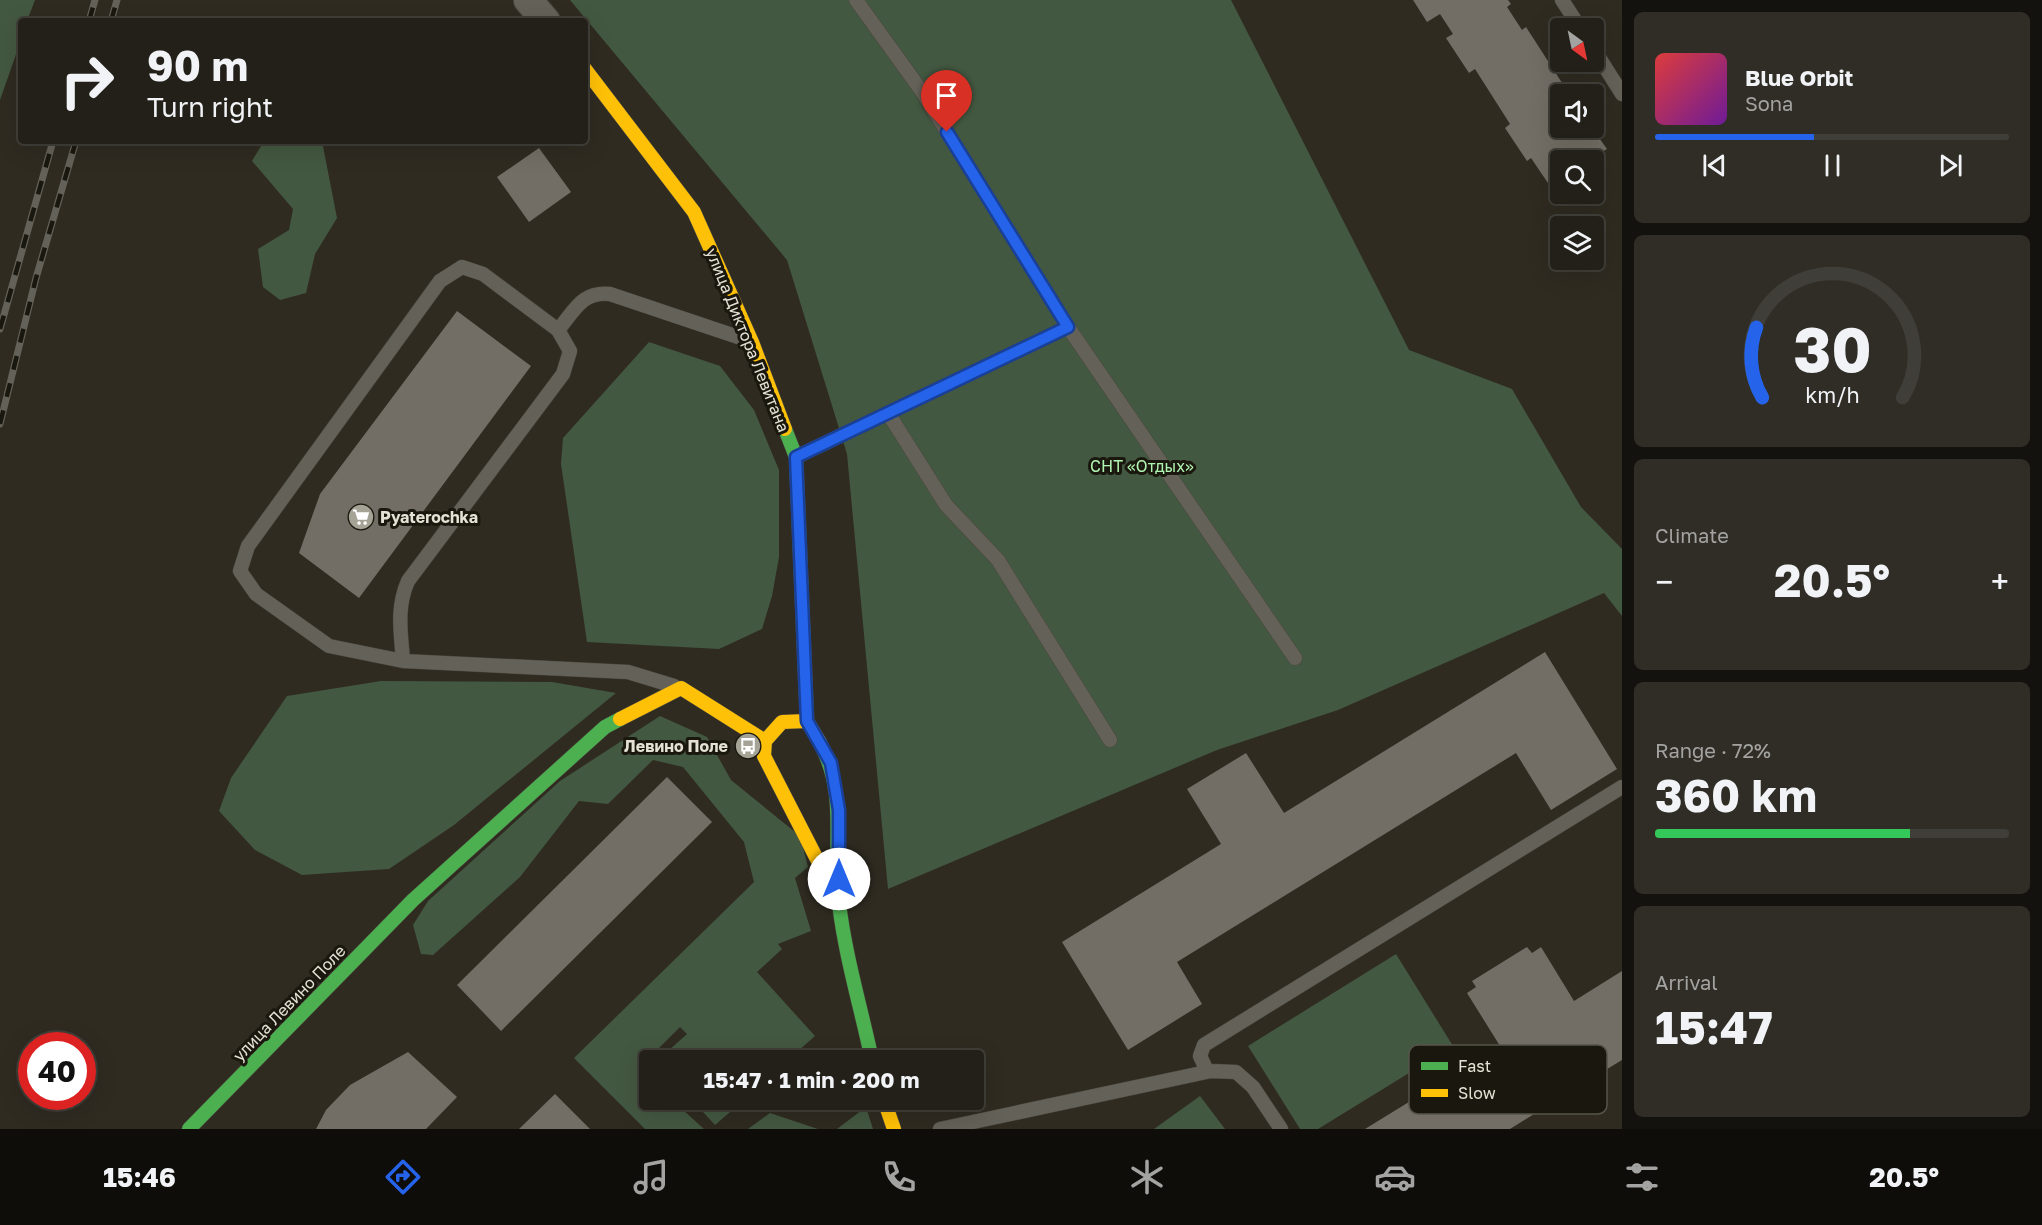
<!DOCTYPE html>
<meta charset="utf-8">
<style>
body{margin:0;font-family:"Golos Text",sans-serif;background:#2f2d26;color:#f1f3f6;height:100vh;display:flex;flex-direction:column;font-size:22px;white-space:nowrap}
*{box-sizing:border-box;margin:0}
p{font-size:20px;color:#a3a3a2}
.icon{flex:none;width:33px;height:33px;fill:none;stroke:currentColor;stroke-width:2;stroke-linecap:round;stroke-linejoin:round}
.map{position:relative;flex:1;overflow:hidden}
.sheet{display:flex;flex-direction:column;gap:12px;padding:12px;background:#13120e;width:420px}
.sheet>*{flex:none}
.banner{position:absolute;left:18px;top:18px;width:570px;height:126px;border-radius:6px;box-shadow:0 6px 24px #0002,0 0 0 2px #403e38;background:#232019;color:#f1f3f6;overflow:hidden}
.needle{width:39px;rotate:147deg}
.buttons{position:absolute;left:1550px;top:18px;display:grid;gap:12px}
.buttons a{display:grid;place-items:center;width:54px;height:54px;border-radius:6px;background:#232019;box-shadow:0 6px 24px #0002,0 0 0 2px #403e38;font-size:30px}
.speed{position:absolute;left:18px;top:1032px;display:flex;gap:12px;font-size:30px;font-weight:700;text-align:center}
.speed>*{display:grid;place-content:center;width:78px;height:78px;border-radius:50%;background:#232019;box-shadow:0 6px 24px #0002,0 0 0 2px #403e38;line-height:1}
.speed .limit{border:9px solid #d22;background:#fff;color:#111}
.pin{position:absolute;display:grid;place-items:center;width:51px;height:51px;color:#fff;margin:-62px -26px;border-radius:50% 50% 50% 0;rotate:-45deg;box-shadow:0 0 6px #0007}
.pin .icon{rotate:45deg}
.me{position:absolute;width:66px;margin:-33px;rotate:0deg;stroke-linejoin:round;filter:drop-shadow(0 0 4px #0008)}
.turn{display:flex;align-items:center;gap:21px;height:126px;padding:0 30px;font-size:27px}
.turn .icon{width:78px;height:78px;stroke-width:2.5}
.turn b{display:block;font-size:42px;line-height:51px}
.big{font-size:45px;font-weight:700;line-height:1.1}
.sheet .widget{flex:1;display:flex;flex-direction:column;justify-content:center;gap:9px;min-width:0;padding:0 21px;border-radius:9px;background:#2f2d26}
.sheet .dial{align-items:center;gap:0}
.dial svg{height:156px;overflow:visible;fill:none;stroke:#403e38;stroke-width:7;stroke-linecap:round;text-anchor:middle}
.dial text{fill:#f1f3f6;stroke:none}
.song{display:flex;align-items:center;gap:18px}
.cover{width:72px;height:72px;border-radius:9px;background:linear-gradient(135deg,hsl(0 70% 55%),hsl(280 70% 35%))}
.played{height:6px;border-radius:3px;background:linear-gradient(90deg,#2563eb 45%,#403e38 45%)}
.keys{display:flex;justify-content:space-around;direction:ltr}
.heat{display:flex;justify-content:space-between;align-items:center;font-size:33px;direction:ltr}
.charge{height:9px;border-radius:4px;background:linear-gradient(90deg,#34c759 72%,#403e38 0)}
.trip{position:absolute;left:639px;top:1050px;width:345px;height:60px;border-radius:6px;background:#232019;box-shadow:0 6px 24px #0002,0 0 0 2px #403e38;font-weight:700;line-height:60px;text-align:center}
.tabs{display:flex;height:96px;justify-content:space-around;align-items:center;background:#0e0d0a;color:#a3a3a2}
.tabs .icon{width:42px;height:42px}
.tabs .current{color:#2563eb}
.tabs b{font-size:27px;color:#f1f3f6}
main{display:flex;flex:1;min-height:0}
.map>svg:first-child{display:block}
.green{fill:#435841}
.building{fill:#726e65}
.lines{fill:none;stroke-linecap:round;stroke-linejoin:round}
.lane-casing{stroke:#4b483f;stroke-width:15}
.street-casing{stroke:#4b483f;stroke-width:30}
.fast-casing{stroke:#4b483f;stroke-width:15}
.slow-casing{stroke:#4b483f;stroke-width:15}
.lane{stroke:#646158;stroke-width:14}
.street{stroke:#646158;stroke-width:28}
.fast{stroke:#4caf50;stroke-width:14}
.slow{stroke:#ffc107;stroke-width:14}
.rail-casing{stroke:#646158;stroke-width:7}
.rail{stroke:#1a170e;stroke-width:4.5;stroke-dasharray:14;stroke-linecap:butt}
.route-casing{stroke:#184099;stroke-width:15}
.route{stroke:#2563eb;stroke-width:10}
.labels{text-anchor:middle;stroke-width:6;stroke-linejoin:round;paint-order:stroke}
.street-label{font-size:16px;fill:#e5e2d5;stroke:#1a170e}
.park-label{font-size:16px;fill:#b0f4b1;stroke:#1a170e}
.poi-label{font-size:16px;font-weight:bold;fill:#e5e2d5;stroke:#1a170e;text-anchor:start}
.key{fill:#1a170e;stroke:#57544a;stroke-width:1.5}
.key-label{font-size:16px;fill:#e5e2d5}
</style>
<main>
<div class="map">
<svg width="1622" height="1129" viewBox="0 0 1622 1129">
<rect width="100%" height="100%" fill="#2f2b21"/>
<!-- green -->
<path class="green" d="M0 0H35L27 21H21V40L0 100Z
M570 0H1231L1409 350 1512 389 1581 507 1622 549V616L1604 593 1338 710 1217 750 888 889 847 454 787 260Z
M264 141H322L337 218 315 254 306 293 280 300 263 287 258 249 289 230 293 209 252 161Z
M649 342 720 366 754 410 779 470V557L772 596 762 629 719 649 587 642 561 464 563 438Z
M381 681 552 682 616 693 454 825 389 869 302 875 255 850 219 811 231 778 287 696Z
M660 716 707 737 731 780 800 836 808 867 795 878 811 931 778 944 782 949 757 972 815 1036 788 1060H658L687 1034 680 1027 638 1069 649 1079 650 1100H672L704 1129H645L574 1058 754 882 744 842 683 767 653 760 608 804 579 801 520 877 433 955 421 954 413 925 428 901 560 781Z
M1396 954 1453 1046 1318 1129H1300L1248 1046Z
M1200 1096 1225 1129H1154Z
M692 1100H744L715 1125Z
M866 1107 873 1129H837Z
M770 1113 818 1129H748Z"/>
<!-- building -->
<path class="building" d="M1413 0H1508L1511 4 1507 7 1522 30 1526 27 1566 89 1562 91 1564 94H1560V128H1592L1607 149 1589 160H1560V179L1550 186 1531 158 1527 161 1505 128 1510 124 1475 69 1469 73 1446 38 1453 34 1440 14 1427 22Z
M539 148 571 192 529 222 497 177Z
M457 311 531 366 359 598 299 553 320 494Z
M1545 652 1617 769 1551 810 1516 753 1177 962 1202 1004 1128 1050 1062 942 1221 844 1187 789 1246 753 1284 813Z
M667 777 712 822 501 1031 457 985Z
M1527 947 1532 953 1541 947 1574 1001 1622 971V1060L1599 1074 1588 1058 1565 1072 1541 1086 1552 1103 1510 1129H1365L1500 1046 1467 993 1476 987 1472 981Z
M408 1052 457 1097 426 1129H316L326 1110 350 1085Z
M555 1094 590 1129H519Z"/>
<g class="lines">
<!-- lane casing -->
<g class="lane-casing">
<path id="lane" d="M1562 0 1580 28
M1593 48 1622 94
M1068 327 1295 658
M558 330C575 310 582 291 610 294L747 340
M888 413 946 505 998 560 1110 740
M796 457 1068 327 923 93 856 0
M403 661C401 633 396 608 408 581L563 374 570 351 558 330 483 274 462 267 440 281 248 546 240 571 256 594 329 646 403 661 628 672 674 686
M1207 1071 1200 1056 1204 1045 1622 787
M940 1129 1211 1071 1236 1072 1253 1087 1281 1129"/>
</g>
<!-- street casing -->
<g class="street-casing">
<path id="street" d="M528 0 546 21"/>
</g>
<!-- fast casing -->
<g class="fast-casing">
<path id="fast" d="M785 429 796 457 807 721
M819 741C849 795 832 845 839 903 845 955 861 1008 872 1060
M189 1129 413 900 605 727 620 719"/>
</g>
<!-- slow casing -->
<g class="slow-casing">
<path id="slow" d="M585 69 694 212 752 342 785 429
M620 719 681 688 765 741
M819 741 807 721 782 722 765 741 764 756 839 902
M884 1100 894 1129"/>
</g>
<!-- lane -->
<use href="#lane" class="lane"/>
<!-- street -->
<use href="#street" class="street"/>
<!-- fast -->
<use href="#fast" class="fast"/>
<!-- slow -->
<use href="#slow" class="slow"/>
<!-- rail casing -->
<g class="rail-casing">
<path id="rail" d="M89 21 95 0
M111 21 117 0
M0 329 53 141
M0 424 36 278 76 141"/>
</g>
<!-- rail -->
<use href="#rail" class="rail"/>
</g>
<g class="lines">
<!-- route casing -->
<g class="route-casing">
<path id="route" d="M839 879V810L831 763 807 721 796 457 1068 327 947 132"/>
</g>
<!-- route -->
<use href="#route" class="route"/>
</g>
<!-- icons -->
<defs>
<g id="supermarket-disc" transform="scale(1.35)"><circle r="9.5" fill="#a5a296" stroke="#1a170e"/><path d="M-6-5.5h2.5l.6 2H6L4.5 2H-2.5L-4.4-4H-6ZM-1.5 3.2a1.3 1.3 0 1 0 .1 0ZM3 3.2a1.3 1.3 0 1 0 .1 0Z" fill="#fff"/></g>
<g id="bus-disc" transform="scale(1.35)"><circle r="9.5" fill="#a5a296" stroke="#1a170e"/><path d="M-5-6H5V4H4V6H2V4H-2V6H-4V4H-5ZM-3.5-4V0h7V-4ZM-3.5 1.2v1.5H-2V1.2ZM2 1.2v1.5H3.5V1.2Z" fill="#fff"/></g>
</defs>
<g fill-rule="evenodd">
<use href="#supermarket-disc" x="361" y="517"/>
<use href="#bus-disc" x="748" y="746"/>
</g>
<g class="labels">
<!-- street labels -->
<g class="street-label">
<text transform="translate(748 340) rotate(68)" y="6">улица Диктора Левитана</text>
<text transform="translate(289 1003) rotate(-46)" y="6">улица Левино Поле</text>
</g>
<!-- park labels -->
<g class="park-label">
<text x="1142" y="472">СНТ «Отдых»</text>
</g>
<!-- poi labels -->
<g class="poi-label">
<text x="380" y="523">Pyaterochka</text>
<text x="728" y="752" text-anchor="end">Левино Поле</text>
</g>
</g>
<!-- legend -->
<rect x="1409" y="1045" width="198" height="69" rx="9" class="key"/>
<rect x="1421" y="1062" width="27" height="8" fill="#4caf50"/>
<rect x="1421" y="1089" width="27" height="8" fill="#ffc107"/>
<g class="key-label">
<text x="1458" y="1072">Fast</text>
<text x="1458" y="1099">Slow</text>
</g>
</svg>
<div class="buttons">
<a><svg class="needle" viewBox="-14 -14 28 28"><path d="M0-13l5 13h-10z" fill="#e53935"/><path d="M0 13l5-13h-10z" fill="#a3a3a2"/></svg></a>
<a><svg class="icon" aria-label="sound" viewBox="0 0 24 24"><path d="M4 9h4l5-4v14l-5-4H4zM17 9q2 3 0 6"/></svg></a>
<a><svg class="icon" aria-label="search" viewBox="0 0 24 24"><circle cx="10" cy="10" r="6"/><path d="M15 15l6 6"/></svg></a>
<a><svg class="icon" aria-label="layers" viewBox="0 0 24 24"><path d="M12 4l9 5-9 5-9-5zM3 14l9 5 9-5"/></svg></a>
</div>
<div class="speed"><div class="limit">40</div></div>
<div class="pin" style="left:947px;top:132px;background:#d93025"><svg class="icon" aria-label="arrive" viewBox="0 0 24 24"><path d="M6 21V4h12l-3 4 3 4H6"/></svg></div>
<svg class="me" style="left:839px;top:879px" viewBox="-20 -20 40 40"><circle r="19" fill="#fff"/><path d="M0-13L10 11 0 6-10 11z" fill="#2563eb"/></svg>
<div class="trip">15:47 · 1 min · 200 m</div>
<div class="banner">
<div class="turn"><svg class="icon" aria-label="right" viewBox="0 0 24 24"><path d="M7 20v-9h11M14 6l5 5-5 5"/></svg><div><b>90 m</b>Turn right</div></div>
</div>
</div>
<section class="sheet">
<div class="widget">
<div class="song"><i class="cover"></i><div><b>Blue Orbit</b><p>Sona</p></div></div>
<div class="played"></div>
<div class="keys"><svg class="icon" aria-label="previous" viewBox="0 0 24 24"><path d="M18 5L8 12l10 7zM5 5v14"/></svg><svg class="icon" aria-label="pause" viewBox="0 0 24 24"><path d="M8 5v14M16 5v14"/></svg><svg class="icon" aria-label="next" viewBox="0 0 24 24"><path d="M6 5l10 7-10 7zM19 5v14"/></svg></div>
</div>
<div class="widget dial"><svg viewBox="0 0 100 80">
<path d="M14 69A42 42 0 1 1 86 69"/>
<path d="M14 69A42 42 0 0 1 11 33" stroke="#2563eb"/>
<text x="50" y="56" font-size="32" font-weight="700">30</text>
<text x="50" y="72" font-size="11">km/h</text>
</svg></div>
<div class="widget"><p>Climate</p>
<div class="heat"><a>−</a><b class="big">20.5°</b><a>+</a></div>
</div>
<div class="widget"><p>Range · 72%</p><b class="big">360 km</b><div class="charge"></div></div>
<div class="widget"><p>Arrival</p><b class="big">15:47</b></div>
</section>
</main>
<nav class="tabs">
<b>15:46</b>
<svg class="icon current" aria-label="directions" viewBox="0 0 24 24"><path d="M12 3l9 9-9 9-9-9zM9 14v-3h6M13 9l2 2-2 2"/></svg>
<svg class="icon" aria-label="music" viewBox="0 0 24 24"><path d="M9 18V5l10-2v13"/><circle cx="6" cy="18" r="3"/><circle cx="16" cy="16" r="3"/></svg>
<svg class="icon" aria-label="phone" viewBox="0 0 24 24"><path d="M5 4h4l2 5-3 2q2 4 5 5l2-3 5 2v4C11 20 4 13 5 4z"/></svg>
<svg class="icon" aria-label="climate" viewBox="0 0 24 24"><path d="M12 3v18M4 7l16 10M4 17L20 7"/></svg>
<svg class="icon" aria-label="car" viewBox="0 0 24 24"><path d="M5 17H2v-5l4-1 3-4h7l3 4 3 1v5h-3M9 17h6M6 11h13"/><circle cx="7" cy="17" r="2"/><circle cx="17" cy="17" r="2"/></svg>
<svg class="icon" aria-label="filters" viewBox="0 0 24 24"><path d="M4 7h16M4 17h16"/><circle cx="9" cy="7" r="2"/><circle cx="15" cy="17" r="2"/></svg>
<b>20.5°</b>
</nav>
